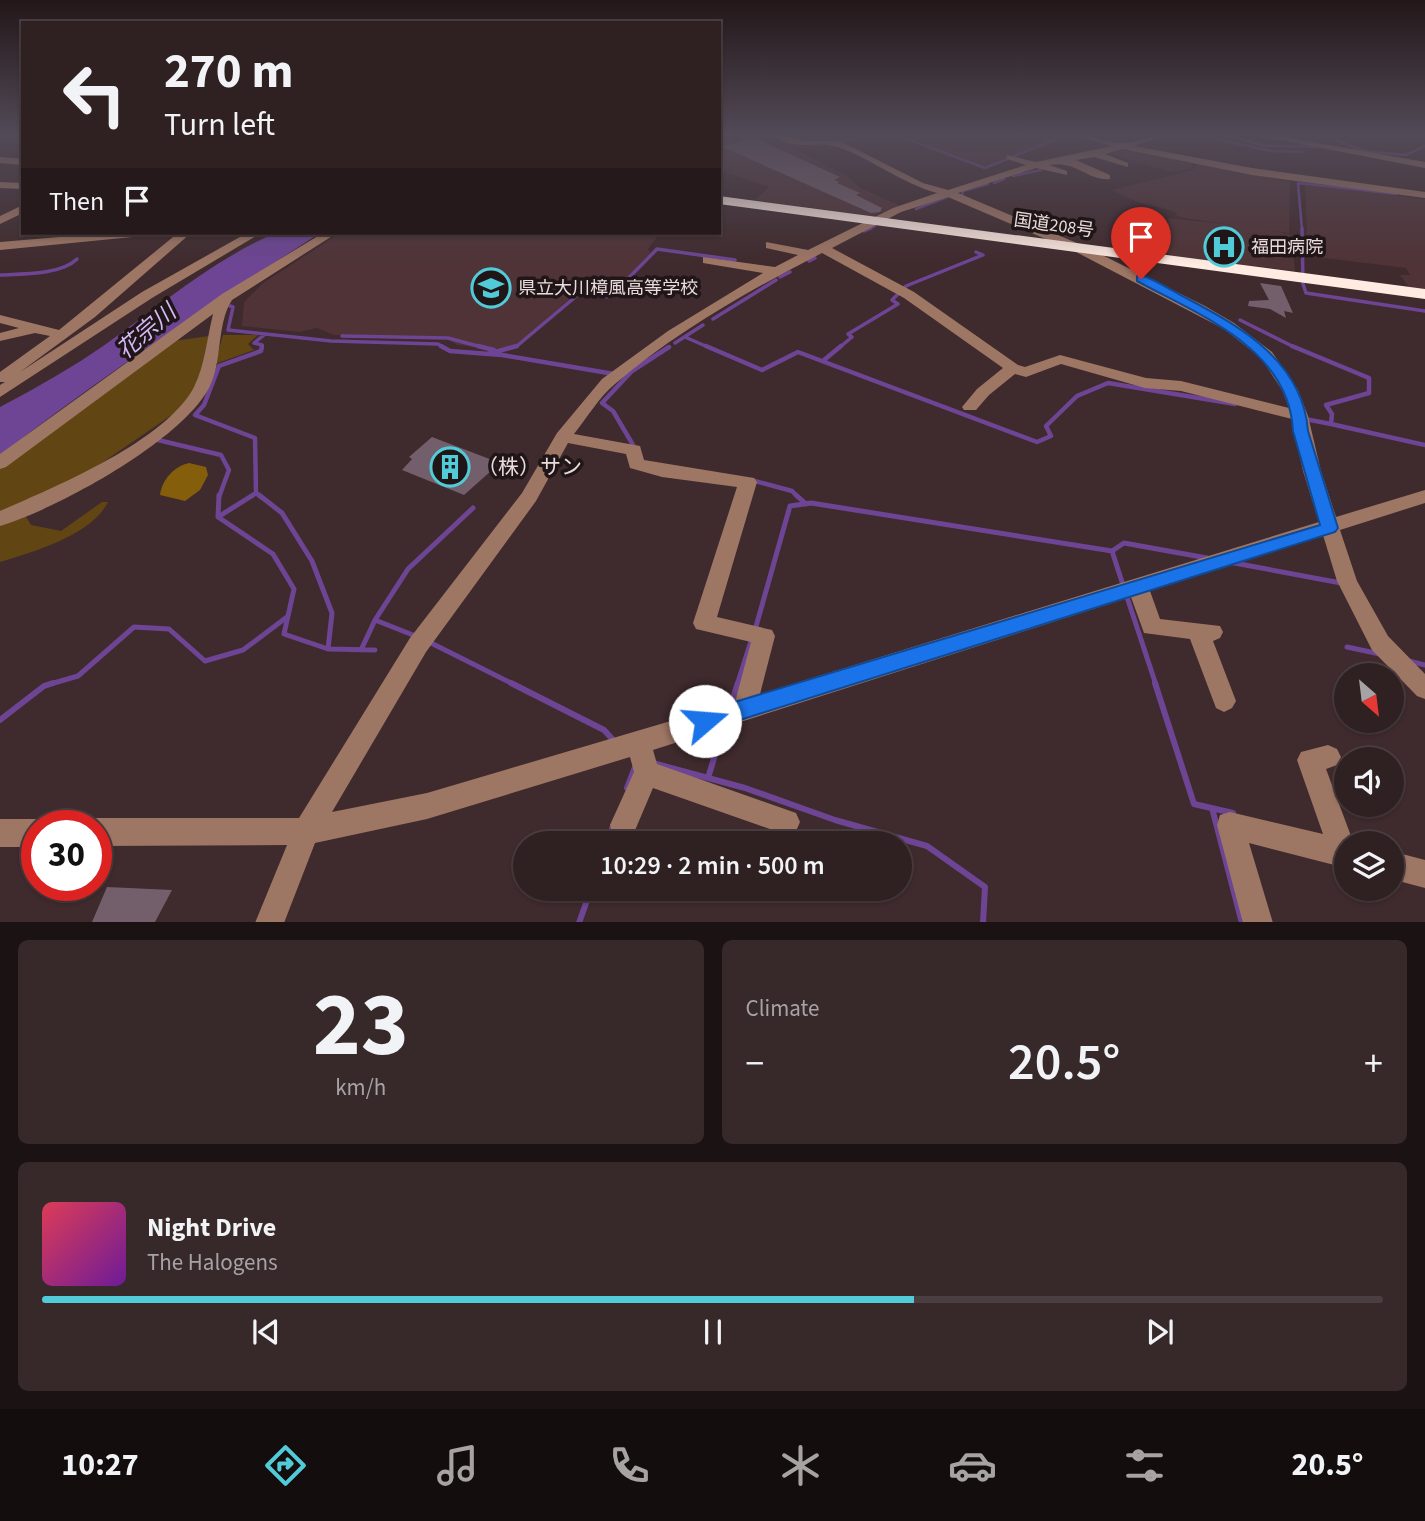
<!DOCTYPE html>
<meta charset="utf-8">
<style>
body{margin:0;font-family:"Source Sans 3","Noto Sans JP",sans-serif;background:#37282a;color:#f1f3f6;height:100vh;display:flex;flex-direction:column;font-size:26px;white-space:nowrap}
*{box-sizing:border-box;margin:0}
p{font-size:23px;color:#a7a3a5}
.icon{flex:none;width:38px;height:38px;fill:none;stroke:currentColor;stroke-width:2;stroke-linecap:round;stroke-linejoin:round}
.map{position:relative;height:922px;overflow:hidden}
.panel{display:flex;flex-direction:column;gap:18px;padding:18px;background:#1a1213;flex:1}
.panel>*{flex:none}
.top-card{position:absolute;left:21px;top:21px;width:700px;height:214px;border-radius:0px;box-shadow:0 2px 5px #0004,0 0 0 2px #4a3e40;background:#2f2022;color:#f1f3f6;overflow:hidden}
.needle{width:46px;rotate:152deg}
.tools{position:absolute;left:1334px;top:663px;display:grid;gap:14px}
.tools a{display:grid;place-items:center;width:70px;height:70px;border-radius:50%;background:#2f2022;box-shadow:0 2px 5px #0004,0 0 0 2px #4a3e40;font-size:35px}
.speed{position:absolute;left:21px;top:810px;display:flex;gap:14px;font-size:35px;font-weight:700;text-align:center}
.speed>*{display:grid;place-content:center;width:91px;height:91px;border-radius:50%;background:#2f2022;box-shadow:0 2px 5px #0004,0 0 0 2px #4a3e40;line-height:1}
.speed .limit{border:10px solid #d22;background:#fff;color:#111}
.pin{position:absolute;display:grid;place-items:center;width:60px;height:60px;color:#fff;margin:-72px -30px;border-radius:50% 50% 50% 0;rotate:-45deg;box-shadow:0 0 7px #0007}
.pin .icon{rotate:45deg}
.me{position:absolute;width:77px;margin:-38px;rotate:72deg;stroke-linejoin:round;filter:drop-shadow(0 0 5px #0008)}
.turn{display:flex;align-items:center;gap:24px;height:147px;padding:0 28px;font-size:32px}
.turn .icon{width:91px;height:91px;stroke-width:2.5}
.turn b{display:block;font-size:49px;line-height:60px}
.then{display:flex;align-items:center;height:66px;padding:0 28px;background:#0003;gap:14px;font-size:26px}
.big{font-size:52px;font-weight:600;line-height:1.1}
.panel .tile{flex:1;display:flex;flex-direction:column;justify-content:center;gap:10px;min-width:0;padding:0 24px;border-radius:10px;background:#37282a}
.panel .dial{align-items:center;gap:0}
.dial b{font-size:91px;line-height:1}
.song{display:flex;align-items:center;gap:21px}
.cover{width:84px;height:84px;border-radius:10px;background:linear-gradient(135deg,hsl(350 70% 55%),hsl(280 70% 35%))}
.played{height:7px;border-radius:4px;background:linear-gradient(90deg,#52cbd8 65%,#4a3e40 65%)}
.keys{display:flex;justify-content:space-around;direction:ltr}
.heat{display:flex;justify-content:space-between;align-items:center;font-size:38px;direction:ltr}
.panel .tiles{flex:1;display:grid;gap:18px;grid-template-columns:1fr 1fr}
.tile:last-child{grid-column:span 2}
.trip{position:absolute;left:513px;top:831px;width:399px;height:70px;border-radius:35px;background:#2f2022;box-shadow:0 2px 5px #0004,0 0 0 2px #4a3e40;font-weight:600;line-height:70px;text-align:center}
.dock{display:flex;height:112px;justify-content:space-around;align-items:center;background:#130d0e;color:#a7a3a5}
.dock .icon{width:49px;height:49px}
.dock .current{color:#52cbd8}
.dock b{font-size:32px;color:#f1f3f6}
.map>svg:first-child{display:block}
.built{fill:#4f3336}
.green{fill:#614614}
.forest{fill:#855e0b}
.water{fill:#6d4594}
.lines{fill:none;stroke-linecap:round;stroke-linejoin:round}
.stream-far4{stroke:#6d4594;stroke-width:2.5}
.stream-far3{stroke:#6d4594;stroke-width:3.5}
.stream-far2{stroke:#6d4594;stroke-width:4.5}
.stream-far1{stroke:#6d4594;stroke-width:5}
.stream{stroke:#6d4594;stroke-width:6}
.building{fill:#725f6b}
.minor{fill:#9e7664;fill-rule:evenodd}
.highway{fill:#ffebe1;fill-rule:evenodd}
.route{fill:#1a73e8;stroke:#114b97;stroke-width:2}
.labels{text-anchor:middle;stroke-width:7;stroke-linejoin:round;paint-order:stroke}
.far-street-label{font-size:18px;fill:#eadcdd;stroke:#201617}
.far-poi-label{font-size:18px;fill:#eadcdd;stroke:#201617;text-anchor:start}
.poi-label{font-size:21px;fill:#eadcdd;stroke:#201617;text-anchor:start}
.water-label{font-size:23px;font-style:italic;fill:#d6b8f9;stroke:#201617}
</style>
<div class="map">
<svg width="1425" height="923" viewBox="0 0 1425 923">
<rect width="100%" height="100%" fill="#3f2a2d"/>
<!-- built -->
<path class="built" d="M742 136H770L847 176 862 189 901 206 872 216 755 200 769 187 719 170V142Z
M902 136H1059L984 167Z
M1127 149 1194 164 1190 169 1171 172 1108 153Z
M1198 164 1290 182 1289 233 1267 230 1292 235 1295 271 1174 256 1133 238 1169 222 1168 218 1234 225 1178 217 1174 211 1140 203 1112 190 1193 170Z
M1305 185 1425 199V289L1409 287 1400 275H1410L1406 268 1308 256Z
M340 233H653L659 234 648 249 650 253 610 296 577 292 517 346 491 349 457 345 447 339 334 335 317 328 299 332 242 326 244 302 263 283Z"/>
<!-- green -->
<path class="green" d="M223 335H258L248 344 254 350 215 364Z
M209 336C204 363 198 386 182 408L87 473 0 512V468L174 341Z
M102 502H108C92 535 33 552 0 562V524L25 515 31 525 61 531Z"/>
<!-- forest -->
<path class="forest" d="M189 463 206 467 208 475 200 490 185 501 160 495C162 479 175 466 189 463Z"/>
<!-- water -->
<path class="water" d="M275 233H320C211 303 103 376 0 455V407C36 388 73 367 106 344 162 304 212 261 275 233Z"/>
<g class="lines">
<!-- stream-far4 -->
<path class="stream-far4" d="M814 136 846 141 875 136
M899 136 985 168 1064 136
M1203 136 1271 151 1302 152
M1228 136 1266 146 1319 147
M1326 136 1364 151
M1147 141 1166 136
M1362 151 1406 155 1425 146
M1013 176 1041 170
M994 183 1004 179
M962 196 963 191 988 184
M916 209 947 197
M867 230 875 226
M1302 230 1298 183 1396 194"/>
<!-- stream-far3 -->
<path class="stream-far3" d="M1302 228 1303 284 1306 293 1425 311
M864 231 871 228
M809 261 815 258
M0 275C22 274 61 275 77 259
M780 277 790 272
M230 306 233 307 228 330 331 341 438 344 444 348
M713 319 776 280
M1240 320 1296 348
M342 336 448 338 485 348
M685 337 710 348
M675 343 703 325
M262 348V345L254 343 264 335
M511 348 517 346 580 293 610 297 657 249 735 260
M839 348 852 337 848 334 898 304 892 300 906 286 983 255 976 252"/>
<!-- stream-far2 -->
<path class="stream-far2" d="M441 346 450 351 502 355 614 374
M478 346 494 350
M706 346 762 370 798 352 1037 442 1051 436 1046 426 1077 396 1108 383 1235 404
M1292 346 1369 378V393L1326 405 1332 414 1331 424 1425 445
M487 354 517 346
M824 360 841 346
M1305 419 1331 424
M158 440 221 455 229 470 219 497
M636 450 613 411 602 403 632 371 669 347
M751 480 792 491 798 497
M256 493 255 438 195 415 204 405 219 366 261 351 262 346
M250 497 256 493 261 497"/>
<!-- stream-far1 -->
<path class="stream-far1" d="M219 495 218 517 273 554 294 589 284 634 328 649 375 650
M259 495 282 513 312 561 332 613 328 649
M796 495 806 504
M218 517 253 495
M1229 562 1341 583
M1123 585 1112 551 1124 543 1207 558
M1126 594 1156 685
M755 630 790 506 811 503 1112 551
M418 637 375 620 408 569 473 508
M429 642 515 685
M1347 647 1380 654
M361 650 375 620
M1409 661 1425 665
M47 685 78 676 134 627 169 629 205 661 243 650 287 617
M737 685 752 638"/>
<!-- stream -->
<path class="stream" d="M511 683 604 730 615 742
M1155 683 1194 804 1233 813
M730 707 738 683
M0 720 44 686 53 683
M653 763 745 788 835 820 927 846 985 887 983 923
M708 778 725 722
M627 788 635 767
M1212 808 1242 923
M607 844 613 826
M579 923 591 889"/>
</g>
<!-- building -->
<path class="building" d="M753 137 840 177 834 180 840 182 837 183 860 193 856 195 882 208 880 212 871 213 723 147Z
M1260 283 1281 286 1293 313 1284 311 1286 318 1270 309 1248 306 1249 301 1269 300Z
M432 437 500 463 464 495 402 470 412 459 409 457Z
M107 887 172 890 155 922H92Z"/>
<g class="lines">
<!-- minor -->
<path class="minor" d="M775 136H787L805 141H840L923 183 948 190 1026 165 1007 159V155L1036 162 1112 146 1077 136C1092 136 1107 143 1123 143 1136 143 1148 136 1162 136L1134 146 1252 168 1425 192V198L1252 175 1123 149 1105 154 1128 163V167L1094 157 1076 160 1110 175V179C1087 181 1077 160 1049 165L1067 171V175L1036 168 958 193 1084 246 1205 306 1234 323 1272 352 1298 390 1308 416 1321 471 1336 517 1425 490V503L1340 530 1357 581 1388 636 1425 674V699L1417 696 1372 650 1337 581 1323 535 1150 591 1160 619 1220 626 1223 632 1220 638 1213 641 1236 701 1232 708 1224 712 1216 708 1190 639 1144 633 1131 597 653 750 657 764 796 813 800 822 796 831 787 835 653 788 633 835 623 838 613 835 610 825 634 772 630 757 427 819 315 843 284 923H255L287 845 96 846V826H85L96 818H299L410 638 522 493 557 433 602 379 668 331 763 273 703 263V257L775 267 798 255 766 248V242L808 250 893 208 937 193C901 183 872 159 838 147 818 140 794 152 775 136ZM948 197 1076 252 1224 329 1261 358 1282 390 1289 408 1181 381 1146 378 1060 355 1025 367 1018 365 914 292 832 248 901 212ZM822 253 904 298 1003 368 977 389 962 407 964 410H976L989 395 1015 374 1026 377 1061 364 1145 388 1181 391 1292 419 1303 471 1319 522 760 694 775 636 772 630 717 617 757 482 754 478 644 460 640 446 574 434C587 418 599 397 615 384 677 331 750 290 822 253ZM568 443 626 454 630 468 662 477 737 487 693 623 696 629 751 642 735 702 427 793 332 812 426 652 536 501Z
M1260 136H1278L1425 162V168Z
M0 157 23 159V165L0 163Z
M0 182 23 183V189L0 188Z
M23 205V213L0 224V216Z
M107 233H149L143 236 0 250V242Z
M178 233H191L95 317 20 372 142 292 247 233H261L152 298 0 397V385L5 382H0V372L50 336 35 333 0 341V333L19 328 0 323V315L59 330Z
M323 233H337L232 300C216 325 223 361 209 388 181 441 57 509 0 526V511C55 487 166 441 194 387 205 365 207 338 213 314L6 467 0 469V454L222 294Z
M1328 745 1337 749 1341 757 1337 765 1326 769 1354 844H1346V868L1249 843 1273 923H1243L1217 825 1220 815 1230 812 1323 834 1297 760 1301 752Z
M0 819H37L48 826H37V847H0Z
M1391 851 1425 860V888L1391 879Z"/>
<!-- highway -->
<path class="highway" d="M719 196 1425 289V299L719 204Z"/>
</g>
<!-- sky -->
<linearGradient id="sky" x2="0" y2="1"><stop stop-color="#231719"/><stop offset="0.51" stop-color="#524a57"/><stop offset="1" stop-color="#524a57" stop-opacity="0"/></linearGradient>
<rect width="1425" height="265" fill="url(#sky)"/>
<!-- route -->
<path class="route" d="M1141 275C1158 281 1174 292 1190 300 1243 328 1303 363 1308 431L1338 528 1335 532 705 731 698 728 694 721 698 714 705 711 1320 525 1293 431C1289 348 1199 315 1137 281V276Z"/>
<!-- icons -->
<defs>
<g id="hospital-ring" transform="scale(2.0125)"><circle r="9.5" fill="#201617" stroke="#52cbd8" stroke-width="1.5"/><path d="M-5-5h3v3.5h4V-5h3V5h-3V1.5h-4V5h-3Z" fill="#52cbd8"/></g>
<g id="school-ring" transform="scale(2.0125)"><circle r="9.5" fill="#201617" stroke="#52cbd8" stroke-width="1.5"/><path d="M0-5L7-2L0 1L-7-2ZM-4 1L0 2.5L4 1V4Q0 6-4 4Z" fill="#52cbd8"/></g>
<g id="building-ring" transform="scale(2.0125)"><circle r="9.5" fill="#201617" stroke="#52cbd8" stroke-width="1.5"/><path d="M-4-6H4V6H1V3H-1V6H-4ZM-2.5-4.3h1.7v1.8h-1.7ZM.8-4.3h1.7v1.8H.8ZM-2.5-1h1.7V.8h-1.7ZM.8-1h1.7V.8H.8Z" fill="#52cbd8"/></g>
</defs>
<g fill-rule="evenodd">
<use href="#hospital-ring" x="1224" y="247"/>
<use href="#school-ring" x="491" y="288"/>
<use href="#building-ring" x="450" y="467"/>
</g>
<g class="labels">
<!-- far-street labels -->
<g class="far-street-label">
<text transform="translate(1054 225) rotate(8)" y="6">国道208号</text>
</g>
<!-- far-poi labels -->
<g class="far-poi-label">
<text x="1251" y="253">福田病院</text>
<text x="518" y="294">県立大川樟風高等学校</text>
</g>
<!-- poi labels -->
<g class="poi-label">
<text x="477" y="474">（株）サン</text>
</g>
<!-- water labels -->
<g class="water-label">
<text transform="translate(146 331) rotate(-41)" y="8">花宗川</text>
</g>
</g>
</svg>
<div class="tools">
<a><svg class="needle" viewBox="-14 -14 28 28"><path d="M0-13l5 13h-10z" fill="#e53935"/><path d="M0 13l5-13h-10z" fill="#a7a3a5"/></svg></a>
<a><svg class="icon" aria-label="sound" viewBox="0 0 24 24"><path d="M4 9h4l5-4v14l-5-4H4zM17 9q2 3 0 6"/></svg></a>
<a><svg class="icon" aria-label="layers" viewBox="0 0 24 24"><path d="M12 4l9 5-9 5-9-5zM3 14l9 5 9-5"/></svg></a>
</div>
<div class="speed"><div class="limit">30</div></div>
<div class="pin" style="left:1141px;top:279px;background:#d93025"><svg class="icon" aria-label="arrive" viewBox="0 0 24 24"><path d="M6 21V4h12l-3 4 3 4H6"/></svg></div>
<svg class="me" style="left:705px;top:721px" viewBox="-20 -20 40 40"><circle r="19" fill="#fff"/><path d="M0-13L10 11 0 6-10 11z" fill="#1a73e8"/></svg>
<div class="trip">10:29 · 2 min · 500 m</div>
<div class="top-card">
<div class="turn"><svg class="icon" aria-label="left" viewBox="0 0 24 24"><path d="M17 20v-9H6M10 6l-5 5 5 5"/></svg><div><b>270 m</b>Turn left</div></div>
<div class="then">Then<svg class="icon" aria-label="arrive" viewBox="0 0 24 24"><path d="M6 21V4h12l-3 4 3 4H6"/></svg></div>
</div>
</div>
<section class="panel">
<div class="tiles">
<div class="tile dial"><b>23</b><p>km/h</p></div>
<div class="tile"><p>Climate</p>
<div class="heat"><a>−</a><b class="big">20.5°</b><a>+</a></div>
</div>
<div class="tile">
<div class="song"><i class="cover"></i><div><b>Night Drive</b><p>The Halogens</p></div></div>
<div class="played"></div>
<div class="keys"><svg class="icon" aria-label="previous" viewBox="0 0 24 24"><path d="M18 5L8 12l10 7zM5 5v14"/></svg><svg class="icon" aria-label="pause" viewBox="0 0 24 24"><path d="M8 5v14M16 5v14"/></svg><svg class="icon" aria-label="next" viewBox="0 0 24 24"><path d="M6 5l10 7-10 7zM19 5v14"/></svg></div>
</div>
</div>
</section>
<nav class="dock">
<b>10:27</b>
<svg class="icon current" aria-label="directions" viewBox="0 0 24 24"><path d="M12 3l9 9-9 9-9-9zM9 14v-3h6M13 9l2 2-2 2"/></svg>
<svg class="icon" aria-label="music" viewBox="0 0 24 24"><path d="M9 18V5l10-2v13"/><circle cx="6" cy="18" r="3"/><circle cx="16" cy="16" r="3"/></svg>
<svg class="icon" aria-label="phone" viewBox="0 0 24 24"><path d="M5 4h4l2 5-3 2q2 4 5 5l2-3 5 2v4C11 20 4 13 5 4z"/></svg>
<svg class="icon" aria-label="climate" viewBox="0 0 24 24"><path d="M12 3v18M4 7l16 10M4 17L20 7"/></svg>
<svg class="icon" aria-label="car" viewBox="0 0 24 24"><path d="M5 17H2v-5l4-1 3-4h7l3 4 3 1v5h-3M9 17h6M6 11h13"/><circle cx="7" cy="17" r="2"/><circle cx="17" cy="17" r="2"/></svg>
<svg class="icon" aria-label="filters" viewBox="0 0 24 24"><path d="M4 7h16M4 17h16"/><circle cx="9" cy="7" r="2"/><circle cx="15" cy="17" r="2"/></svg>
<b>20.5°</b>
</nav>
